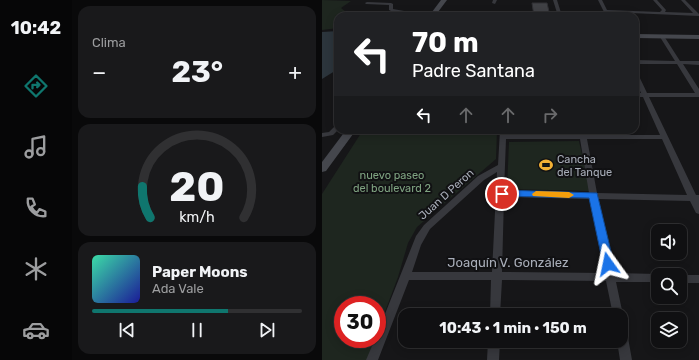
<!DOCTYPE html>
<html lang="es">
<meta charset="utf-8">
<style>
body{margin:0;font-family:Rubik,sans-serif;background:#19191b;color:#f1f3f6;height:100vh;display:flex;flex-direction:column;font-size:15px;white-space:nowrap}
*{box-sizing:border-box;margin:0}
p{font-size:13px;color:#9c9d9f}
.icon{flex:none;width:22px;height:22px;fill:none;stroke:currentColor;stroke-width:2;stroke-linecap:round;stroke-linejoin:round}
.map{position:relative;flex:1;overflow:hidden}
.side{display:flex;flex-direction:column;gap:6px;padding:6px;background:#09090a;width:250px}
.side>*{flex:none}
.top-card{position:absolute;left:12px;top:12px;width:305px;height:122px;border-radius:12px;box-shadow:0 2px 10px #0003,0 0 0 1px #303032;background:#202124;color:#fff;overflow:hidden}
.controls{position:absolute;left:329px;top:224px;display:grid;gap:8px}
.controls a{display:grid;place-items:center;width:36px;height:36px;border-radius:8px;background:#101012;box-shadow:0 2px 10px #0003,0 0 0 1px #303032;font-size:20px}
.speed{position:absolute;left:12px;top:296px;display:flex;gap:8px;font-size:20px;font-weight:700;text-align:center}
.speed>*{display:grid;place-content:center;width:52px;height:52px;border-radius:50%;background:#101012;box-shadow:0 2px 10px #0003,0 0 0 1px #303032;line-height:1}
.speed .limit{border:6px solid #d22;background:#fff;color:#111}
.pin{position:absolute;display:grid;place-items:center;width:34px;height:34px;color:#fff;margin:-17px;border:2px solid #fff;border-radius:50%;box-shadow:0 1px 4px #0007}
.me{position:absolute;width:44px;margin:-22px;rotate:348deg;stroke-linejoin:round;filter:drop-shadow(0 0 3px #0008)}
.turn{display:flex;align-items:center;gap:14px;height:84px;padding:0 12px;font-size:18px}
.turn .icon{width:52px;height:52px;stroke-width:2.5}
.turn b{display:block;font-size:28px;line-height:34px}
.lanes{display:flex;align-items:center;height:38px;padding:0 12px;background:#0003;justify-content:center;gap:20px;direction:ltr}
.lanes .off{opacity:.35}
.big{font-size:30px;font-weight:700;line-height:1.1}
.side .card{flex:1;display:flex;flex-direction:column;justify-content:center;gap:6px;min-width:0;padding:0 14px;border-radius:12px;background:#19191b}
.side .dial{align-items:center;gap:0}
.dial svg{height:104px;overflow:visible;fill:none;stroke:#303032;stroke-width:7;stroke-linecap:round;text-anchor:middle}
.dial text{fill:#f1f3f6;stroke:none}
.song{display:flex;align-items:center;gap:12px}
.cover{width:48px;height:48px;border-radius:6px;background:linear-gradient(135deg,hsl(160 70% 55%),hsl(240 70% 35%))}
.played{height:4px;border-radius:2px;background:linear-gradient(90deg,#0f766e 65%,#303032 65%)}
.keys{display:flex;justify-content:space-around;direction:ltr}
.heat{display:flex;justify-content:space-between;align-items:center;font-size:22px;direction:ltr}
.trip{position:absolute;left:76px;top:308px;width:230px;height:40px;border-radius:12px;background:#101012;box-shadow:0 2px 10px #0003,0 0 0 1px #303032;font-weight:700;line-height:40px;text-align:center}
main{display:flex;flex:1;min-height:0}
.tabs{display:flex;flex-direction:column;width:72px;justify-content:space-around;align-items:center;background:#060607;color:#9c9d9f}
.tabs .icon{width:28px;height:28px}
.tabs .current{color:#0f766e}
.tabs b{font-size:18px;color:#f1f3f6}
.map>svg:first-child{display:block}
.green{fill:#1e261f}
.water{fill:#2c353c}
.building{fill:#404145;stroke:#303034}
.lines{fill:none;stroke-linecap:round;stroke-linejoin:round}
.street{fill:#37383d;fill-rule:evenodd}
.secondary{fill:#45474d;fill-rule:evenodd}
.route{fill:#1a73e8;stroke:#114b97}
.slow{fill:#f59e0b}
.labels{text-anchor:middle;stroke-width:4;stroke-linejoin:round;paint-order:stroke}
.poi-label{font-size:11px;fill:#a8adb8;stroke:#111113;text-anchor:start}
.park-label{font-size:11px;fill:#7fa381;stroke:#111113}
.street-label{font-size:11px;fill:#a8adb8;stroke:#111113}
.near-street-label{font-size:13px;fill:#a8adb8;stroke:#111113}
</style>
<main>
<nav class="tabs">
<b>10:42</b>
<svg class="icon current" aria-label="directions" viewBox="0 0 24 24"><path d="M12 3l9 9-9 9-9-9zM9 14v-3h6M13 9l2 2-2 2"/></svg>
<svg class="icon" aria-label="music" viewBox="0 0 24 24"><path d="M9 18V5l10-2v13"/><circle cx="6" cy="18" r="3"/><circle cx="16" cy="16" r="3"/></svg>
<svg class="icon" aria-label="phone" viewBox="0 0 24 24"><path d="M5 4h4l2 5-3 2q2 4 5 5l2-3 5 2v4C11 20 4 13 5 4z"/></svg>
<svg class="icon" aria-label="climate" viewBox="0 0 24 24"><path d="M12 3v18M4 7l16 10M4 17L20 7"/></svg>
<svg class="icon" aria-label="car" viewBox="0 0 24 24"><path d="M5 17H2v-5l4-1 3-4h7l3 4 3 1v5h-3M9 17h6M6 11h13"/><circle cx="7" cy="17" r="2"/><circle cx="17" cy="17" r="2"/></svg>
</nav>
<section class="side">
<div class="card"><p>Clima</p>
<div class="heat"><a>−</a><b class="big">23°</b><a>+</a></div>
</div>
<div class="card dial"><svg viewBox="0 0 100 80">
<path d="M14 69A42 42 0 1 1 86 69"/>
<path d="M14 69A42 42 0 0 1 8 45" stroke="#0f766e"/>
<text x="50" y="56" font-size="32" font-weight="700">20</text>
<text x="50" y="72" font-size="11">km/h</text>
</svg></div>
<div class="card">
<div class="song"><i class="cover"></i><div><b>Paper Moons</b><p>Ada Vale</p></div></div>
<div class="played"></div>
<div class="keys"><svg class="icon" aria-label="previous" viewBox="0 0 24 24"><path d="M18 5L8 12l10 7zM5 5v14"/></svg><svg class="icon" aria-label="pause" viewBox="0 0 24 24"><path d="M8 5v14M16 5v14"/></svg><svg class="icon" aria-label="next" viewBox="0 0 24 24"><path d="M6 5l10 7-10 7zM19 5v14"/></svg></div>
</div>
</section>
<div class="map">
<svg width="377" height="360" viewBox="0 0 377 360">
<rect width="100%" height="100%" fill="#161618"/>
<!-- green -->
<path class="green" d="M0 0 29 1 19 8 29 16H16V28L0 30Z
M41 130H175L174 159 95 227 86 243 76 277 55 333V305H21V339H53L45 360H0V194Z
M257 141 268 191 185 189 187 142Z"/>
<!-- water -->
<path class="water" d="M16 31V69L0 79V32Z"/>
<!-- building -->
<path class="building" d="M210 3H225L228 16H212Z"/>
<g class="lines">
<!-- street -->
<path class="street" d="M171 0H175L173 4 170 3Z
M231 0H235L240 16H236Z
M276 0H280L285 10 338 12 340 10 331 0H335L344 10 343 12 371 13 359 0H363L377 14V16L286 12 287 15 284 16Z
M45 2 69 3 71 4V9L99 14 98 16H94V15L69 11 67 10V5L44 4 43 3Z
M338 36H342L358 61H377V65L361 64 377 89V97H327L374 195H377V214L374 213 368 201 276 199 292 273 336 274 339 275H336V282H294L301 315 299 319V315H291L284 281 180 280 178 315H168L169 280H87L56 360H44L53 339H55V334L94 236 102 225 156 176 176 165 178 130H184V135H257V130H263L264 135H338L321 97H313V93H319L313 80V72L316 74 325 93H373L355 64H313V60L353 61 338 37ZM184 139H258L267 193 182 191ZM265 139H340L365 195 275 193ZM175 172 170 272H90L99 245 108 229 162 180ZM182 197 268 199 282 273 180 272Z
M16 124V130L11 135 0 137V133L7 132 14 125Z
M358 275H377V283H358Z
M299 327 303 328 305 332 310 360H298L295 341H299Z
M166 341H178L177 360H165Z"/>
<!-- secondary -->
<path class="secondary" d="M119 0H125L113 16H107Z
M313 34 377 35V39L313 38Z
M24 130H34L4 171 0 172V162Z"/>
</g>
<!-- route -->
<path class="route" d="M180 190 275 193 292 264 290 267 286 268 282 267 281 264 267 198 176 196 175 194Z"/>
<!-- slow -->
<path class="slow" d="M214 191 247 192 252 195 247 198 211 196 210 194Z"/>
<!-- icons -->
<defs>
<g id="stadium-bare" transform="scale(1.08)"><path d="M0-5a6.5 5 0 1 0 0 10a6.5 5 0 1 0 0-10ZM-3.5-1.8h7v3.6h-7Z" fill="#f2b134" stroke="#111113" stroke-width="2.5" paint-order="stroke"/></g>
</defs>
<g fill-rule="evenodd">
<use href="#stadium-bare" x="224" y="165"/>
</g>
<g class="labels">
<!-- poi labels -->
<g class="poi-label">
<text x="235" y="163">Cancha<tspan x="235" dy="13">del Tanque</tspan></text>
</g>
<!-- park labels -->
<g class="park-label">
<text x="70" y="179">nuevo paseo<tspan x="70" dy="13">del boulevard 2</tspan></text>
</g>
<!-- street labels -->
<g class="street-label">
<text transform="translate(124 194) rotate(-42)" y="4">Juan D Peron</text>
</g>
<!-- near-street labels -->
<g class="near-street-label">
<text x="186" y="267">Joaquín V. González</text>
</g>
</g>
</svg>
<div class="controls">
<a><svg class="icon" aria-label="sound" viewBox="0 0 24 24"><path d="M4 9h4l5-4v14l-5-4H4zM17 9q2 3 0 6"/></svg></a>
<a><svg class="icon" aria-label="search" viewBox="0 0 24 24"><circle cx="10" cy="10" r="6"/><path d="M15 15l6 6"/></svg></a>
<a><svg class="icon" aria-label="layers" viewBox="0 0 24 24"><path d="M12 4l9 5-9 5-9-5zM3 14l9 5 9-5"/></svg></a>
</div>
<div class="speed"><div class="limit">30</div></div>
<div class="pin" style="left:180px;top:194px;background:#d93025"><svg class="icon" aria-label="arrive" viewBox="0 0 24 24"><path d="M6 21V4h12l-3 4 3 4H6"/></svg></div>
<svg class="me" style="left:286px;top:264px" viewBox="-20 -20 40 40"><path d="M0-17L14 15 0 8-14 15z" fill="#1a73e8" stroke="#fff" stroke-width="4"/></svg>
<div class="trip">10:43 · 1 min · 150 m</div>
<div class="top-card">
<div class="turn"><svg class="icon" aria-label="left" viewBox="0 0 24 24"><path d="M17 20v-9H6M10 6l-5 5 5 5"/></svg><div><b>70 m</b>Padre Santana</div></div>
<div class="lanes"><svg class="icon" aria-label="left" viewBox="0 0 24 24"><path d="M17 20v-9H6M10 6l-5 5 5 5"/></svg><svg class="icon off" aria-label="ahead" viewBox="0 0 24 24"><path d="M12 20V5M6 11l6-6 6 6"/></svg><svg class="icon off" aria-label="ahead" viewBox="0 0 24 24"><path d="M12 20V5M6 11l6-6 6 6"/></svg><svg class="icon off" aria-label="right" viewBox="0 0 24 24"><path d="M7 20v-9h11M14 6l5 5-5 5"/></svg></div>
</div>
</div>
</main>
